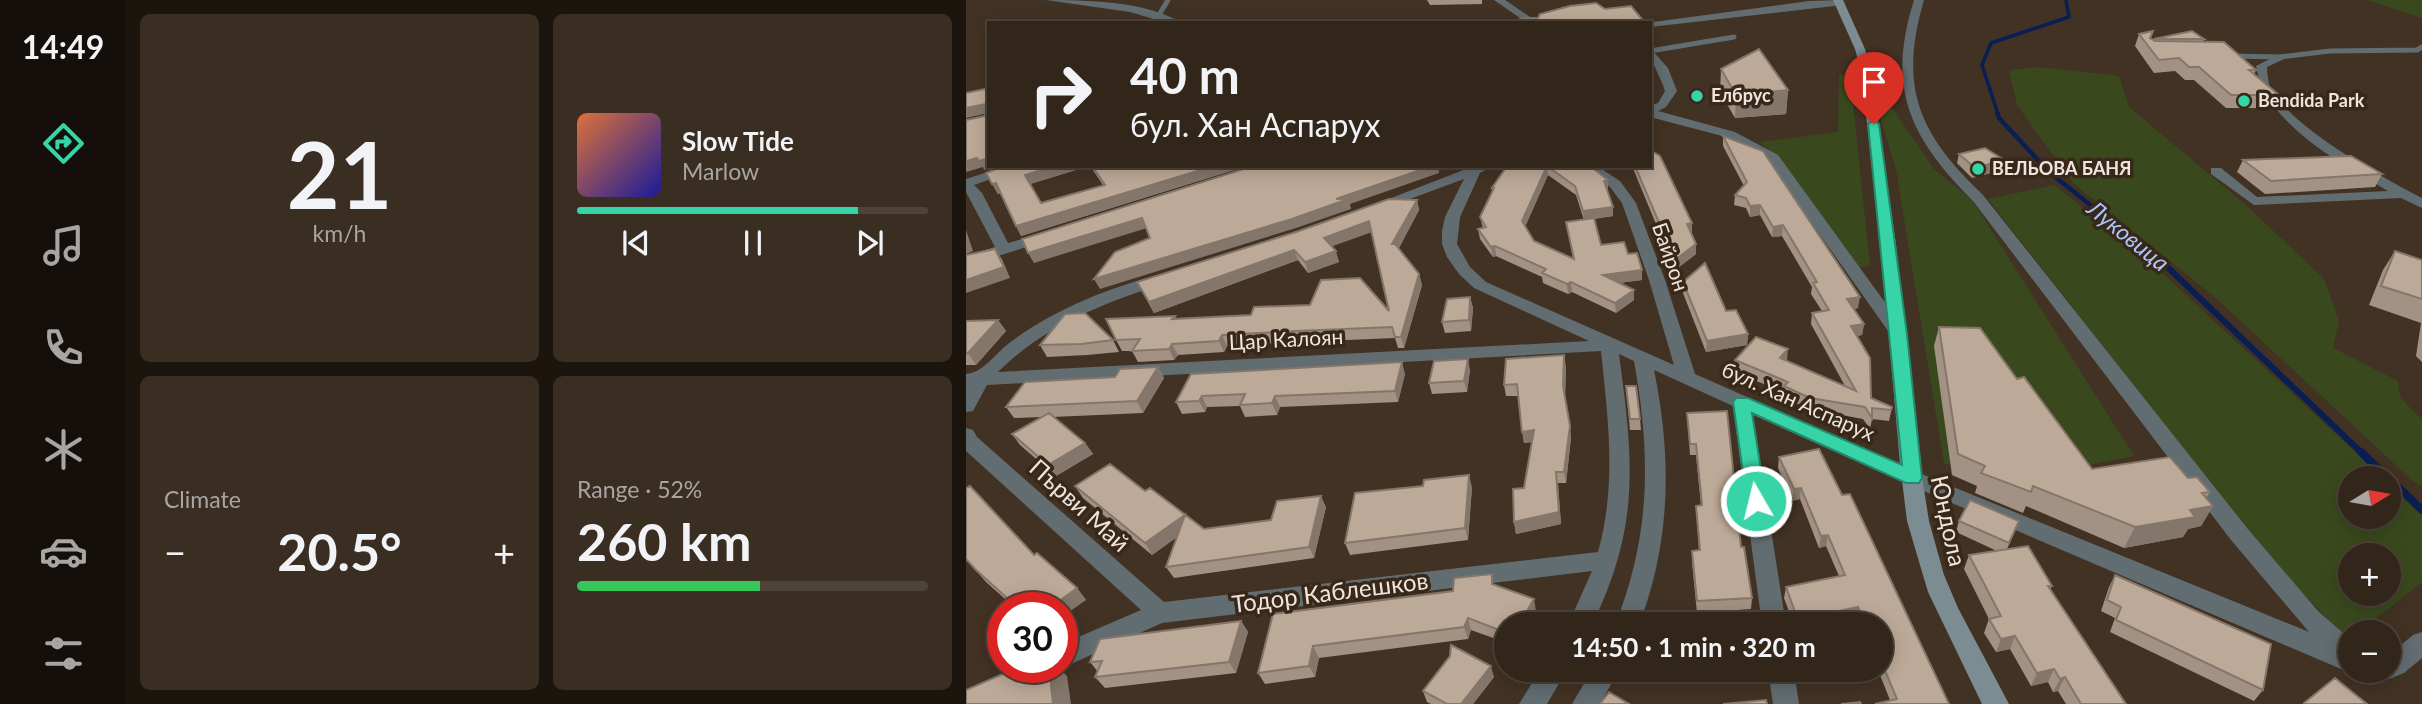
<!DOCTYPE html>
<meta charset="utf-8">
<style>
body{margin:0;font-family:Lato,sans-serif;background:#3a2e23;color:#f1f3f6;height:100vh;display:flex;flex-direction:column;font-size:26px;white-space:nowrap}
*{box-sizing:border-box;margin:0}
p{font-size:23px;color:#a8a5a2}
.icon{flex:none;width:38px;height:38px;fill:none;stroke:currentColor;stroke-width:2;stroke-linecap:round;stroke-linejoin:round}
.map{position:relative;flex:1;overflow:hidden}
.panel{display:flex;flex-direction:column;gap:14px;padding:14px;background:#1c150e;width:840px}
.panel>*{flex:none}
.banner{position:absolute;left:21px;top:21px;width:665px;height:147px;border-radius:0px;box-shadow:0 4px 18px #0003,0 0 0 2px #4d4339;background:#32261a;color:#f1f3f6;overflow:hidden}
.needle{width:46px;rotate:79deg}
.buttons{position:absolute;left:1372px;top:466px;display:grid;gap:14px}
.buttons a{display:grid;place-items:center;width:63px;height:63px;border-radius:50%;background:#32261a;box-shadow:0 4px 18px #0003,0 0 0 2px #4d4339;font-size:35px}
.speed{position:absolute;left:21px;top:592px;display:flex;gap:14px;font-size:35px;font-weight:700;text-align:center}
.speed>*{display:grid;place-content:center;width:91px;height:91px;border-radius:50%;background:#32261a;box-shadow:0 4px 18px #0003,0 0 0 2px #4d4339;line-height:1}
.speed .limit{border:10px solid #d22;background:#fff;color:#111}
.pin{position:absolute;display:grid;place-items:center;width:60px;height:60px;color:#fff;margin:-72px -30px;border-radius:50% 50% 50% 0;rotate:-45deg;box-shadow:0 0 7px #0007}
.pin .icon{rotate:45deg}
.me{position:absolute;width:77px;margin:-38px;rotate:352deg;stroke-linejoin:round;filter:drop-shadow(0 0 5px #0008)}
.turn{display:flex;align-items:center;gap:24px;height:147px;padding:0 28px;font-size:32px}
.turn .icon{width:91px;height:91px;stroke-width:2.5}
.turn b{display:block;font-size:49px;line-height:60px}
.big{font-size:52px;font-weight:700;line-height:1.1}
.panel .tile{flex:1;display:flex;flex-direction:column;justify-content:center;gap:10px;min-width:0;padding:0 24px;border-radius:10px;background:#3a2e23}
.panel .dial{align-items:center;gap:0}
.dial b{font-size:91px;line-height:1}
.song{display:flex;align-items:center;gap:21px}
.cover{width:84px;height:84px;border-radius:10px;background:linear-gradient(135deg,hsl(20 70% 55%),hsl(240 70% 35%))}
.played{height:7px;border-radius:4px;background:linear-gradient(90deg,#36d4a7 80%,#4d4339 80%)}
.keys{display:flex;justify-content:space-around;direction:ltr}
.heat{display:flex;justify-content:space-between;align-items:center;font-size:38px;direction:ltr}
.charge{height:10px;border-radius:5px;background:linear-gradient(90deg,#34c759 52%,#4d4339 0)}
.panel .tiles{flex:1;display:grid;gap:14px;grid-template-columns:repeat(2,1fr)}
.trip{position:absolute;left:528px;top:612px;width:399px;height:70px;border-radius:35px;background:#32261a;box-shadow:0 4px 18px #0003,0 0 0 2px #4d4339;font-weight:700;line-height:70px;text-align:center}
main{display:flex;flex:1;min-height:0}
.tabs{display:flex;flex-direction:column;width:126px;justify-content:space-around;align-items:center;background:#140f0a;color:#a8a5a2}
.tabs .icon{width:49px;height:49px}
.tabs .current{color:#36d4a7}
.tabs b{font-size:32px;color:#f1f3f6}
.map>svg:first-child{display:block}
.green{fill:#3a491d;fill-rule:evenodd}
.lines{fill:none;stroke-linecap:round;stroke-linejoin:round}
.stream-far3{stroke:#091e52;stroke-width:3.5}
.stream-far2{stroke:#091e52;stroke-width:4.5}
.stream-far1{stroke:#091e52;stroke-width:6}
.stream{stroke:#091e52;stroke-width:8}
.service{stroke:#626d72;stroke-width:5}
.minor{fill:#626d72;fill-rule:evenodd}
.secondary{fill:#7b8c93;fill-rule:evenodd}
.wall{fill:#a39183;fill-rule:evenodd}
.shaded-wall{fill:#84766a}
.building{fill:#bda998;stroke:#84766a;stroke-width:2}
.route{fill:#36d4a7;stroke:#238a6d;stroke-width:2}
.poi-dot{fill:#36d4a7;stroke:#38281a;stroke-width:2.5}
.labels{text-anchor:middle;stroke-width:7;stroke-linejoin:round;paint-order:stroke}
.far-poi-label{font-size:18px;font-weight:bold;fill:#efe5dc;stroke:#38281a;text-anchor:start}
.street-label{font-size:21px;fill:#efe5dc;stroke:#38281a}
.water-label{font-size:23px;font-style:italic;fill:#acc6f9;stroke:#38281a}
.near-street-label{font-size:24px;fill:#efe5dc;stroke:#38281a}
</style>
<main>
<nav class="tabs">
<b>14:49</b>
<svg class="icon current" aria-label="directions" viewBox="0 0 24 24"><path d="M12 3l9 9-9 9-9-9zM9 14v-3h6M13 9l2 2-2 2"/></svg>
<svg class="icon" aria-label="music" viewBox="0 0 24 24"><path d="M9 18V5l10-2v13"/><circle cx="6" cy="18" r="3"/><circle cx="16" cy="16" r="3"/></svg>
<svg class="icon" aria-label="phone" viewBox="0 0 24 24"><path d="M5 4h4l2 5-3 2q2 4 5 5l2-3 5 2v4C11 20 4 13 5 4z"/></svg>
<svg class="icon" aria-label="climate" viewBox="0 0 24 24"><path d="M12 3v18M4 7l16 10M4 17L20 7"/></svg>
<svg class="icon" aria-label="car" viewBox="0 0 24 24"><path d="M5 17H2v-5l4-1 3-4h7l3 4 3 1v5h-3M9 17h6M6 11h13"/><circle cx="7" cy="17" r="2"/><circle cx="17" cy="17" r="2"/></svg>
<svg class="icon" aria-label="filters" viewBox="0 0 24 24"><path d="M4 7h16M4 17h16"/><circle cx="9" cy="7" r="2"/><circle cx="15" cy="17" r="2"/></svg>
</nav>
<section class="panel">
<div class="tiles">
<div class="tile dial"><b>21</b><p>km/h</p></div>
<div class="tile">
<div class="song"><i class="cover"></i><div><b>Slow Tide</b><p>Marlow</p></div></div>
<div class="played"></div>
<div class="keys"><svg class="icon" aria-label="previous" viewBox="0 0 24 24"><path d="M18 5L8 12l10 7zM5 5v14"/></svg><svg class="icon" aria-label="pause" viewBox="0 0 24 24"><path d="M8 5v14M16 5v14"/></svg><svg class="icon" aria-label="next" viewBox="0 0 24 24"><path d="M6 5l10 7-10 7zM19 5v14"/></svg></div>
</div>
<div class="tile"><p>Climate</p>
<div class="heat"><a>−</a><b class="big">20.5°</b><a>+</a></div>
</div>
<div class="tile"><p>Range · 52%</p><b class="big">260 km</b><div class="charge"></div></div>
</div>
</section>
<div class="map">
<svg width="1456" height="704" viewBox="0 0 1456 704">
<rect width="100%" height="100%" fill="#423223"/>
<!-- green -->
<path class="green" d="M1401 0H1456V18Z
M1073 67 1153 76 1163 107 1280 205 1358 279 1373 321 1367 348 1432 381 1434 397 1456 420V486L1448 482 1251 299 1107 183 1051 105 1043 70Z
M884 74 904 266 888 268 807 154 794 142 872 132 873 75Z
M909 99H920L968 169 1006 200 1168 456 1099 470 978 464 930 169Z
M1088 185 1177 255 1417 478H1384V516H1423V483L1456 515V582L1393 632H1384L1382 640 1300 555 1022 199ZM1384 555H1423V593H1384Z"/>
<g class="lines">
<!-- stream-far3 -->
<path class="stream-far3" d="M1032 114 1016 65 1025 43 1103 17 1100 0"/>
<!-- stream-far2 -->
<path class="stream-far2" d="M1031 112 1033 118 1083 172 1196 262"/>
<!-- stream-far1 -->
<path class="stream-far1" d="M1194 260 1397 454"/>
<!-- stream -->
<path class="stream" d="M1395 452 1422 478
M1423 478 1456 510"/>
<!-- service -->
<path class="service" d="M193 15 202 0
M684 51 768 37
M1264 56 1314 57 1364 51 1451 50 1456 47"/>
<!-- minor -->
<path class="minor" d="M80 0C118 0 183 1 215 23H201L164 12Z
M528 0H539L573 23H561Z
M874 0 879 3 877 5 684 27V23H680L843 1Z
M948 0H958C932 88 953 134 1017 195L1281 528 1352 611 1384 639V670H1390L1384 672 1375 669 939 483 787 415 820 625H796L767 406 688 370C706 457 705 541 673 625H649C685 535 685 455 668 361L653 354C667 460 675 524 626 625H602L626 571 196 623 105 664 96 667H94L96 644 175 610 0 451V428L7 430 11 437 198 602 632 552C651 484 642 419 635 351L21 385 7 411 0 412V374C17 373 29 354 42 344 85 311 141 288 193 275L201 280 199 283C138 303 78 326 32 372L623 341 508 288 493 274 481 257 476 244V231L479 217 498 179 414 210 409 211 402 207 500 169 499 166H527L514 173 494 217 491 244 504 267 520 282 708 365 683 280 656 203 644 187 616 166H631L654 181 670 203 699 280 729 374 953 473 1343 632 1265 540 1007 201C944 138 920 89 948 0Z
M684 48 702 68 711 91 700 107 692 111 769 132 812 155 939 330 942 334 939 338H927L802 161 760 137 684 117V106L692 103 699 91C695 77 684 62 684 48Z
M1314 54 1319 57 1318 59 1301 67C1301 72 1302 79 1303 84 1319 125 1417 178 1456 198V208L1435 198 1288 205 1245 174V168H1255L1291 197 1422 191C1375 164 1299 123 1290 66Z
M41 166H62L8 185 16 193 42 243 78 233 85 237 83 240 0 266V256L29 247 0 192V179Z
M1456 632V658L1438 673 1423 679 1414 675 1412 670H1423V655L1447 635Z
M574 670H601L581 704H553Z
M626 670H653L634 704H606Z
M802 670H828L833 704H807Z"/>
<!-- secondary -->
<path class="secondary" d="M867 0H877L899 49 905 71 930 245 954 464 963 521 978 575 992 608 1043 704H1016L962 592 941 521 934 464 915 245 895 71 889 49Z"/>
</g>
<!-- wall -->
<path class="wall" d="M461 0H516V4L464 5Z
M1173 34 1187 40 1188 39H1238L1237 42 1290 70 1288 74 1313 95 1307 108H1260L1228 80H1219L1209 71 1188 73 1169 46Z
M755 69 822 90 820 114 769 118 754 92Z
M757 136 892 308 888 309 898 324 896 335 891 336 905 398 926 407 923 421 906 419 904 429 897 419 843 409 817 398 818 392 768 372 769 360 820 361 879 386 845 324 846 313 856 311 845 294 846 287 816 236 806 237 794 215 784 217 780 208 768 205 769 195 778 186 757 146Z
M993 154 1036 170 1006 178 991 163Z
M1277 160 1416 174 1409 187 1299 194 1271 172Z
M38 166H123L64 184 75 203 137 185 124 166H281L55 236 34 193 32 194 20 173Z
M541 166H624L642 180V189L641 190 647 216 628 219 635 245 662 254 676 270V280L653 283 668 290V300L650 313 606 292 602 294 577 283 576 277 530 256 527 257 514 239 512 229 517 228 514 217 526 192V188ZM582 175 610 195 618 220 600 222 607 258 568 241 559 227Z
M666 166H684L726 223V233H725L730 254 709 270Z
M451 200 453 210 433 248 453 274 456 285 438 348H432L429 338 334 342 261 346 258 352 212 355 208 360 172 362 166 351H156L150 340 209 316 210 319 285 315 423 311 405 232 366 246 373 262 342 273 332 260 188 313 171 282Z
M1429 251 1456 260V362L1450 356 1455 323 1403 305 1417 270Z
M717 282 760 311 782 334 781 345 740 352 717 293Z
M504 297 507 308 505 331 479 333 476 322Z
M32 320 40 331 10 365H0V321Z
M973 327 1051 379 1126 469 1222 478 1244 492 1240 498 1247 506 1235 526 1222 529 1217 537 1158 548 1060 506 1057 513 1009 493 1011 486 986 475 968 346Z
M147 340 153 352 121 355 81 357 74 345Z
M600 366 599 396 605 438 600 483H592L595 524 550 534 548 522 558 488 566 442 558 443 552 396H540L538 385Z
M192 367 198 378 177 413 87 417 119 443 127 454 90 476 54 445 46 434 77 417 48 418 40 407 149 377Z
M504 370 501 392 466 394 463 383Z
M225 374H439L432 402 314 407 311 415 279 417 274 406 241 407 239 412 216 414 210 402Z
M660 386 674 419 675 430H664Z
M721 413 775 547 786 598 785 609 731 613 726 562V551L733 550 730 506 735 505 730 455H724Z
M853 449 983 704 924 700 912 670H915V625H892L890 618 859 625H828L818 598 820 587 873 576 860 546 853 548 834 499 826 501 812 468 813 457Z
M109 486 179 491 238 529 305 520 360 507 348 558 208 578 200 567 211 537 186 555 117 498Z
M506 487 502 540 384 555 379 543Z
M993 521H1053L1041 549 1086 586 1084 589 1160 704H1100L1092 691 1087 692 1082 682 1065 686 1044 649 1030 652 1018 633 1023 619 998 569 1003 555 1031 551 990 532Z
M68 555 111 588 120 600 96 607H48L20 582 0 559Z
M1149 575 1297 690 1288 701 1144 632 1149 618 1135 611 1143 587Z
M529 585 570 611 562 625H541V643L505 630 502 639 353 658 349 677 299 684 292 673 307 614 487 591Z
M275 621 282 632 270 673 139 688 129 677 132 672 124 662Z
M484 656 528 677 507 704H465L461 702 457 691Z
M676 670H720L714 684Z"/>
<!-- shaded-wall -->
<path class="shaded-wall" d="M822 90 820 114 769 118 770 95Z
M20 104 23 113 0 118V108Z
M11 158H23V166H32L18 170 17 167 0 172V161Z
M1038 160 1036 170 1006 178 1009 168Z
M88 166H123L64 184 59 175Z
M248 166H281L55 236 50 226Z
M466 166H472L473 173 384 204 385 209 330 228 134 289 128 279Z
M581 166 582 175 557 231 556 221Z
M642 180V189L639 191 638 181Z
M30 183 35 193 32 194 26 184Z
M451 200 453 210 429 255 426 244Z
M794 205V215L784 217V206Z
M647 207V216L618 220 617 211Z
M176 218 181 228 68 263 62 253Z
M403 221 406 232 361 248 358 238Z
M726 223V233L721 234V224Z
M817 225 816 236 806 237 807 227Z
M0 230 7 251 0 254Z
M730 244V254L709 270V260Z
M529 246 530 256 527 257 525 247Z
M29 249 36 259 44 278 0 293V280Z
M328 250 332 260 188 313 183 302Z
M370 251 373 262 342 273 339 262Z
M676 270V280L637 285V275Z
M453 274 456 285 438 348 435 337Z
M605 282 606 292 602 294 601 284Z
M668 290V300L650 313 649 303Z
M504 297 507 308 505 331 503 320Z
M894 297 892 308 880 310 881 299Z
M32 320 40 331 10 365 2 353Z
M898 324 896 335 883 337 885 326Z
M782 334 781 345 740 352 741 341Z
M256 335 261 346 258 352 253 341Z
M206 344 212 355 208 360 203 349Z
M822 349 821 361 814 358Z
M598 355 600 366 599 398 597 386Z
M502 359 504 370 501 392 498 381Z
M436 362 439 374 432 402 429 391Z
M192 367 198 378 177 413 171 401Z
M236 396 241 407 239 412 233 401Z
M309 396 314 407 311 415 306 403Z
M604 426 605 438 600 483 598 472Z
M568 430 570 441 558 443 556 432Z
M119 443 127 454 90 476 82 465Z
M590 472 595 524 550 534 548 522Z
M503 475 506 487 502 540 499 528Z
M835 488 834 499 826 501 828 489Z
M355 496 360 507 348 558 343 547Z
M1247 506 1235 526 1222 529 1217 537 1158 548 1169 527 1224 510Z
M219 515 225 527 186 555 179 543Z
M862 535 860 546 853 548 855 536Z
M111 588 120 600 96 617V607H85Z
M568 599 570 611 562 625H553Z
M892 607 890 618 859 625H831L832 620Z
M502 618 505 630 502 639 498 627Z
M275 621 282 632 270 673 263 662Z
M1049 636 1044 649 1030 652 1035 639Z
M347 646 353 658 349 677 343 666Z
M525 666 528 677 507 704H495Z
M83 667H92L101 676 105 704H87Z
M1088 669 1082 682 1065 686 1071 673Z
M715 670H720L714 684V673Z
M1099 677 1092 691 1087 692 1094 679Z"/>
<!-- building -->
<path class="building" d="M630 3 639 9 665 6 676 19V23H541L559 18H572L574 14 604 6Z
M1187 31 1184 38 1189 41 1258 42 1290 70H1283L1313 95H1265L1233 67H1223L1213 58 1193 60 1173 34Z
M1226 31 1238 39H1188Z
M793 49 822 90 770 95 755 69Z
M23 88V158L13 161 11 158 0 161V120L19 116 20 104 0 108V93Z
M757 136 797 151 894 297 881 299 898 324 885 326 904 358 905 398 926 407 925 410 906 408V418L899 407 844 398 818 386 822 382 769 360 790 337 822 349 814 358 890 391 846 313 863 310 847 283 851 282 817 225 807 227 794 205 784 206 780 198 769 195 781 182Z
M1019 148 1038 160 1009 168 993 154Z
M684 150 694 156 726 223 721 224 730 244 709 260 669 166H684Z
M1385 156 1416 174 1305 181 1277 160Z
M38 166H88L59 175 75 203 139 185 126 166H248L50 226 30 183 26 184 20 173Z
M287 166H466L370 199H382L326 219 128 279 149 252 184 238 176 218 62 253 56 239Z
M541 166H581L556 221 568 241 608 259 600 222 628 218 635 245 658 242 662 254 671 253 676 270 637 275 668 290 649 303 605 282 601 284 576 273 580 269 529 246 525 247 512 229 520 227 514 217 528 188H526Z
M581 166H624L642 180 638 181 647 207 617 211 609 186Z
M423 199 451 200 426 244H429L453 274 435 337H429L426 327 330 331 256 335 253 341 206 344 203 349 166 351 174 339 150 340 140 319 209 316 206 319 285 315 288 307 344 305 355 280 394 278 423 311 403 221 358 238 370 251 339 262 328 250 183 302 171 282 333 231Z
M29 249 38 267 0 280V255Z
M1429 251 1456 260V299L1415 286Z
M739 263 760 311 770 310 782 334 741 341 717 282Z
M504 297 503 320 476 322 481 299Z
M119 313 147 340 115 344 74 345 99 314Z
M32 320 2 353 0 354V321Z
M973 327 1014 328 1051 379 1058 377 1126 469 1204 457 1222 478 1231 477 1244 492 1236 493 1247 506 1224 510 1229 517 1169 527 1067 486 1065 492 1015 473 1019 466 992 454Z
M598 355 597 386 604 426 598 472H590L593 512 548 522 547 489 558 488 568 430 556 432 551 384 538 385 540 359Z
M502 359 498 381 463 383 468 361Z
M436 362 429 391 309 396 306 403 274 405 279 394 236 396 233 401 210 402 225 374Z
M192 367 171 401 40 407 59 382 149 377 154 369Z
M660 386H670L674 419H664Z
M761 411 775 547H778L786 598 731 601 726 551 734 550 730 506 736 505 730 444H724L721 413Z
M83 413 119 443 82 465 46 434Z
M853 449 876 495 884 494 983 704H909L931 699 915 661V625H900L892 607 832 620 820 587 879 575 862 535 855 536 835 488 828 489 813 457Z
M144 464 179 491 184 488 238 529 305 520 311 501 355 496 343 547 200 567 219 515 179 543 109 486Z
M503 475 499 528 379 543 389 493 457 486 458 480Z
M4 486 68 555 71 553 111 588 85 607H51L10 570 0 559V488Z
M1004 500 1053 521 1043 543 993 521Z
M1062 546 1086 586H1082L1160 704H1115L1099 677 1094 679 1088 669 1071 673 1049 636 1035 639 1023 619 1035 616 1003 555Z
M526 574V584L568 599 553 625H541V633L502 618 498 627 347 646 343 666 292 673 307 614 487 591 488 578Z
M1149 575 1305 644 1297 690 1150 620 1155 607 1141 600Z
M694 617 717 625H691Z
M275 621 263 662 129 677 136 661 124 662 134 639Z
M485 645 525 666 495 704H481L457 691 484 656Z
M53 667H83L87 704H0V690Z
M1369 678 1401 704H1339L1338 703Z
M643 692 663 704H634Z
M800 700 801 704H757Z
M894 702 895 704H875Z"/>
<!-- route -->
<path class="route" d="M908 120 913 124 941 334 956 478 953 483H940L786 413 800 501 797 506 790 508 784 506 781 501 767 402 770 398H782L936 465 902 124Z"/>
<!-- markers -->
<g class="poi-dot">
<circle cx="731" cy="96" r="7"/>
<circle cx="1278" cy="101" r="7"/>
<circle cx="1012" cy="169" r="7"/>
</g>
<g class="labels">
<!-- far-poi labels -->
<g class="far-poi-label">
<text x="745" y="102">Елбрус</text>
<text x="1292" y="107">Bendida Park</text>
<text x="1026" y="175">ВЕЛЬОВА БАНЯ</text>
</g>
<!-- street labels -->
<g class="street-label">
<text transform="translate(704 257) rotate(71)" y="7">Байрон</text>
<text transform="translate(320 340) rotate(-3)" y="7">Цар Калоян</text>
<text transform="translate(832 402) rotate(24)" y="7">бул. Хан Аспарух</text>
</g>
<!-- water labels -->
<g class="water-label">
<text transform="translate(1162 236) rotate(39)" y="8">Луковица</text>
</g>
<!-- near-street labels -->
<g class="near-street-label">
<text transform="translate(113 506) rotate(42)" y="8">Първи Май</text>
<text transform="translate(982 521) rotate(78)" y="8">Юндола</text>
<text transform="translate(364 593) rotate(-7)" y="8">Тодор Каблешков</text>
</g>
</g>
</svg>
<div class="buttons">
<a><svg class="needle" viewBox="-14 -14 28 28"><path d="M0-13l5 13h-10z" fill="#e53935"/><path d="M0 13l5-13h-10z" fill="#a8a5a2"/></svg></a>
<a>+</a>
<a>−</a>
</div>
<div class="speed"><div class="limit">30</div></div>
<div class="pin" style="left:908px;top:124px;background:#d93025"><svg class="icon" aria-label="arrive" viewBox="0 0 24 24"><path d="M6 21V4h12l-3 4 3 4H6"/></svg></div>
<svg class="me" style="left:790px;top:501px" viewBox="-20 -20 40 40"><circle r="17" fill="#36d4a7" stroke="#fff" stroke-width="3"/><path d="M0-11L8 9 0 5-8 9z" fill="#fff"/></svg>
<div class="trip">14:50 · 1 min · 320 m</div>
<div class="banner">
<div class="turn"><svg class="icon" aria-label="right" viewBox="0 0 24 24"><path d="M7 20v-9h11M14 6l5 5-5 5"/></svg><div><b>40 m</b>бул. Хан Аспарух</div></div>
</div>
</div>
</main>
